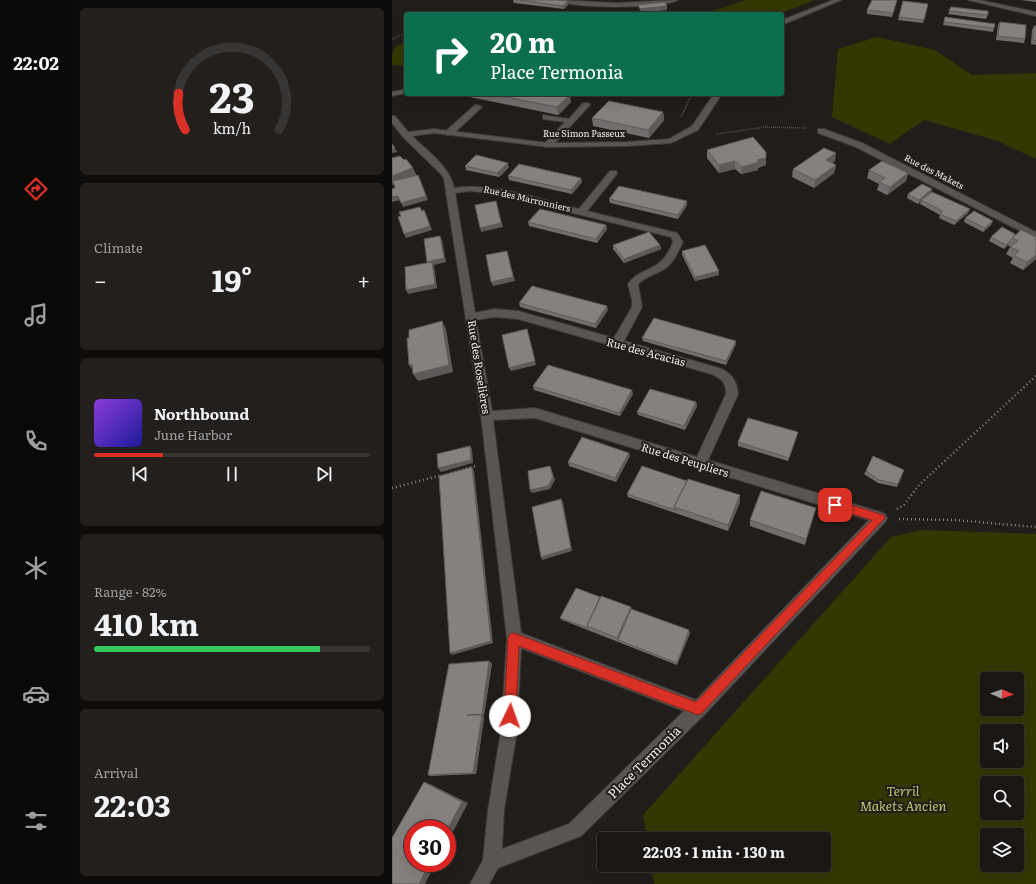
<!DOCTYPE html>
<meta charset="utf-8">
<style>
body{margin:0;font-family:Literata,serif;background:#221f1d;color:#f1f3f6;height:100vh;display:flex;flex-direction:column;font-size:15px;white-space:nowrap}
*{box-sizing:border-box;margin:0}
p{font-size:13px;color:#9f9fa0}
.icon{flex:none;width:22px;height:22px;fill:none;stroke:currentColor;stroke-width:2;stroke-linecap:round;stroke-linejoin:round}
.map{position:relative;flex:1;overflow:hidden}
.details{display:flex;flex-direction:column;gap:8px;padding:8px;background:#0e0c0b;width:320px}
.details>*{flex:none}
.top-card{position:absolute;left:12px;top:12px;width:380px;height:84px;border-radius:4px;box-shadow:0 4px 16px #0002,0 0 0 1px #373534;background:#0b6e4f;color:#fff;overflow:hidden}
.needle{width:26px;rotate:92deg}
.controls{position:absolute;left:588px;top:672px;display:grid;gap:8px}
.controls a{display:grid;place-items:center;width:44px;height:44px;border-radius:4px;background:#191614;box-shadow:0 4px 16px #0002,0 0 0 1px #373534;font-size:20px}
.speed{position:absolute;left:12px;top:820px;display:flex;gap:8px;font-size:20px;font-weight:700;text-align:center}
.speed>*{display:grid;place-content:center;width:52px;height:52px;border-radius:50%;background:#191614;box-shadow:0 4px 16px #0002,0 0 0 1px #373534;line-height:1}
.speed .limit{border:6px solid #d22;background:#fff;color:#111}
.pin{position:absolute;display:grid;place-items:center;width:34px;height:34px;color:#fff;margin:-17px;border-radius:8px;box-shadow:0 2px 6px #0006}
.me{position:absolute;width:44px;margin:-22px;rotate:3deg;stroke-linejoin:round;filter:drop-shadow(0 0 3px #0008)}
.turn{display:flex;align-items:center;gap:14px;height:84px;padding:0 20px;font-size:18px}
.turn .icon{width:52px;height:52px;stroke-width:2.5}
.turn b{display:block;font-size:28px;line-height:34px}
.big{font-size:30px;font-weight:700;line-height:1.1}
.details .widget{flex:1;display:flex;flex-direction:column;justify-content:center;gap:6px;min-width:0;padding:0 14px;border-radius:6px;background:#221f1d}
.details .dial{align-items:center;gap:0}
.dial svg{height:104px;overflow:visible;fill:none;stroke:#373534;stroke-width:7;stroke-linecap:round;text-anchor:middle}
.dial text{fill:#f1f3f6;stroke:none}
.song{display:flex;align-items:center;gap:12px}
.cover{width:48px;height:48px;border-radius:6px;background:linear-gradient(135deg,hsl(270 70% 55%),hsl(240 70% 35%))}
.played{height:4px;border-radius:2px;background:linear-gradient(90deg,#d93025 25%,#373534 25%)}
.keys{display:flex;justify-content:space-around;direction:ltr}
.heat{display:flex;justify-content:space-between;align-items:center;font-size:22px;direction:ltr}
.charge{height:6px;border-radius:3px;background:linear-gradient(90deg,#34c759 82%,#373534 0)}
.trip{position:absolute;left:205px;top:832px;width:234px;height:40px;border-radius:4px;background:#191614;box-shadow:0 4px 16px #0002,0 0 0 1px #373534;font-weight:700;line-height:40px;text-align:center}
main{display:flex;flex:1;min-height:0}
.menu{display:flex;flex-direction:column;width:72px;justify-content:space-around;align-items:center;background:#0a0908;color:#9f9fa0}
.menu .icon{width:28px;height:28px}
.menu .on{color:#d93025}
.menu b{font-size:18px;color:#f1f3f6}
.map>svg:first-child{display:block}
.green{fill:#343701;fill-rule:evenodd}
.lines{fill:none;stroke-linecap:round;stroke-linejoin:round}
.lane-casing{stroke:#3c3937;stroke-width:2}
.street-casing{stroke:#3c3937;stroke-width:2}
.path-far1{stroke:#878481;stroke-width:1.5;stroke-dasharray:0.5 1.5;stroke-linecap:butt}
.path{stroke:#878481;stroke-width:2.5;stroke-dasharray:1 3;stroke-linecap:butt}
.lane{fill:#5a5552;fill-rule:evenodd}
.street{fill:#5a5552;fill-rule:evenodd}
.wall{fill:#736e6d}
.shaded-wall{fill:#5e5a59}
.building{fill:#86807f;stroke:#5e5a59}
.route{fill:#d93025;stroke:#8d1f18}
.labels{text-anchor:middle;stroke-width:4;stroke-linejoin:round;paint-order:stroke}
.far-street-label{font-size:9px;fill:#edeae8;stroke:#211d1a}
.street-label{font-size:11px;fill:#edeae8;stroke:#211d1a}
.near-street-label{font-size:13px;fill:#edeae8;stroke:#211d1a}
.near-park-label{font-size:13px;font-style:italic;fill:#c1c871;stroke:#211d1a}
</style>
<main>
<nav class="menu">
<b>22:02</b>
<svg class="icon on" aria-label="directions" viewBox="0 0 24 24"><path d="M12 3l9 9-9 9-9-9zM9 14v-3h6M13 9l2 2-2 2"/></svg>
<svg class="icon" aria-label="music" viewBox="0 0 24 24"><path d="M9 18V5l10-2v13"/><circle cx="6" cy="18" r="3"/><circle cx="16" cy="16" r="3"/></svg>
<svg class="icon" aria-label="phone" viewBox="0 0 24 24"><path d="M5 4h4l2 5-3 2q2 4 5 5l2-3 5 2v4C11 20 4 13 5 4z"/></svg>
<svg class="icon" aria-label="climate" viewBox="0 0 24 24"><path d="M12 3v18M4 7l16 10M4 17L20 7"/></svg>
<svg class="icon" aria-label="car" viewBox="0 0 24 24"><path d="M5 17H2v-5l4-1 3-4h7l3 4 3 1v5h-3M9 17h6M6 11h13"/><circle cx="7" cy="17" r="2"/><circle cx="17" cy="17" r="2"/></svg>
<svg class="icon" aria-label="filters" viewBox="0 0 24 24"><path d="M4 7h16M4 17h16"/><circle cx="9" cy="7" r="2"/><circle cx="15" cy="17" r="2"/></svg>
</nav>
<section class="details">
<div class="widget dial"><svg viewBox="0 0 100 80">
<path d="M14 69A42 42 0 1 1 86 69"/>
<path d="M14 69A42 42 0 0 1 9 41" stroke="#d93025"/>
<text x="50" y="56" font-size="32" font-weight="700">23</text>
<text x="50" y="72" font-size="11">km/h</text>
</svg></div>
<div class="widget"><p>Climate</p>
<div class="heat"><a>−</a><b class="big">19°</b><a>+</a></div>
</div>
<div class="widget">
<div class="song"><i class="cover"></i><div><b>Northbound</b><p>June Harbor</p></div></div>
<div class="played"></div>
<div class="keys"><svg class="icon" aria-label="previous" viewBox="0 0 24 24"><path d="M18 5L8 12l10 7zM5 5v14"/></svg><svg class="icon" aria-label="pause" viewBox="0 0 24 24"><path d="M8 5v14M16 5v14"/></svg><svg class="icon" aria-label="next" viewBox="0 0 24 24"><path d="M6 5l10 7-10 7zM19 5v14"/></svg></div>
</div>
<div class="widget"><p>Range · 82%</p><b class="big">410 km</b><div class="charge"></div></div>
<div class="widget"><p>Arrival</p><b class="big">22:03</b></div>
</section>
<div class="map">
<svg width="644" height="884" viewBox="0 0 644 884">
<rect width="100%" height="100%" fill="#211d1a"/>
<!-- green -->
<path class="green" d="M354 0H423L387 14H311Z
M485 37 543 50 580 75 644 73V159L606 141 532 120 498 144 440 117 446 49Z
M14 42V66L0 65C0 50 0 46 14 42Z
M529 530 644 534V884H262L259 865H432V839H255L251 815 499 537ZM595 679H625V709H595ZM595 731H625V761H595ZM595 783H625V813H595ZM595 835H625V865H595Z"/>
<g class="lines">
<!-- lane casing -->
<g class="lane-casing">
<path id="lane" d="M14 89V93L0 96V92Z
M191 103H197L198 105 159 147H153V143L173 122 151 119V115L177 119Z
M83 105H86L90 107 60 135H54V131Z"/>
</g>
<!-- street casing -->
<g class="street-casing">
<path id="street" d="M164 0 225 3 286 0C273 9 177 9 164 0Z
M441 0H449L390 25V20L393 19Z
M576 0H587L644 12V16Z
M322 94H330L306 130 279 143 235 146 156 147 42 133 20 136C35 151 58 166 62 188 102 182 147 199 187 209L218 171H224L225 173 224 175 195 211 285 233 291 242C286 252 281 264 271 270 262 275 253 277 246 284L250 307 232 341 327 368C340 373 345 381 346 394L316 460 488 512 493 514 495 518 493 522 312 715 189 836 106 868 97 884H78L91 860 96 810 109 731 115 638 89 416 52 179 49 174 11 137 0 123V116H3L16 132 42 129 156 143 235 142 277 139 300 126ZM78 191 99 193 279 237 281 242C278 250 274 258 267 263 257 271 244 272 236 284L240 300V307L222 338 126 311 102 309 83 313 63 193ZM102 317 126 319 316 373C328 377 334 381 334 394L305 457 143 408 100 411 84 320ZM143 418 303 467 308 470 311 469 477 520 304 700 129 633 101 420ZM129 648 292 711 177 824 110 849 112 810 125 731Z
M426 129H432L470 143 644 232V239L464 147 426 133Z"/>
</g>
<!-- path-far1 -->
<path class="path-far1" d="M0 39 14 33
M289 117 300 94
M324 134 374 127 415 128"/>
<!-- path -->
<path class="path" d="M59 473 83 466
M0 488 50 475
M505 509 512 505 526 486 644 376
M507 519 563 520 644 527"/>
<!-- lane -->
<use href="#lane" class="lane"/>
<!-- street -->
<use href="#street" class="street"/>
</g>
<!-- wall -->
<path class="wall" d="M121 0H165L176 5 172 9 122 3Z
M505 0 500 17 475 14V10Z
M629 0H644V2Z
M511 1 536 4 531 23 506 20Z
M559 7 596 15 594 19 556 14Z
M553 17 602 28 601 32 551 25Z
M608 22 633 39 632 43 604 40 606 25Z
M642 26H644V45L639 44 640 30Z
M63 94H174L179 102 166 115Z
M271 112 272 120 257 138 201 126 200 118Z
M315 150 374 165 366 168V170L349 174 343 169 327 173 315 158Z
M443 161 440 163 444 165 442 173 422 188 400 177 401 169Z
M73 166 117 167 107 177 74 170Z
M477 170 516 173 514 181 495 195 485 190 487 184 475 178Z
M116 176 189 178 190 182 180 194 117 180Z
M540 189 539 192 578 209 576 213 562 225 547 218 548 215 528 204 529 201 526 204 515 198 516 194Z
M217 199 295 205 286 219 218 203Z
M573 218 599 225 591 232 572 222Z
M136 222 214 225 215 229 205 243 137 226Z
M623 234 644 259 631 270 618 263 621 258 614 254 618 247 616 245 612 249 597 241 599 237Z
M221 245H268L269 249 232 263 221 249Z
M290 251 327 271V275L303 281 290 255Z
M127 303 216 310 204 328 128 307Z
M250 338 344 344 334 365 251 341Z
M141 386 241 394 228 416 142 390Z
M304 402 305 406 293 430 246 415 245 412Z
M405 436 396 461 346 446V442Z
M238 456 224 482 177 466 176 462Z
M474 471 506 484 505 487 486 483 472 474Z
M235 494 348 502 336 531 236 497Z
M424 508 413 545 358 526V520Z
M239 609 298 633 285 665 170 620 168 618Z
M100 663 92 715 90 716 92 717 84 774 39 776 36 775Z"/>
<!-- shaded-wall -->
<path class="shaded-wall" d="M176 1V5L172 9 171 6Z
M275 6V10L249 13 248 9Z
M178 95 179 102 166 115 165 107Z
M271 112 272 120 257 138 256 130Z
M3 148 5 152 0 153V149Z
M444 153 443 161 433 168 434 160Z
M374 158V165L366 168V170L349 174 350 167 365 160Z
M343 161V169L327 173V165Z
M116 163 117 167 107 177 105 173Z
M444 165 442 173 422 188 423 180Z
M21 168 25 176 0 185V176Z
M516 173 514 181 495 195 498 187Z
M189 178 190 182 180 194 179 190Z
M28 179 36 200 11 207 9 203Z
M540 189 539 193 526 204 527 200Z
M6 196 8 200 0 202V197Z
M104 201 111 227 89 232 88 228Z
M295 201V205L286 219V215Z
M578 209 576 213 562 225 564 221Z
M32 210 40 230 14 238 12 234Z
M601 221 599 225 591 232 593 228Z
M214 225 215 229 205 243 204 239Z
M48 236 50 240 54 262 42 265 45 288 16 294 14 290 37 266 35 262Z
M618 241 616 245 612 249 614 245Z
M268 245 269 249 232 263V259Z
M115 251 123 281 101 286 99 282Z
M644 255V259L631 270 635 262Z
M327 271V275L303 281V277Z
M215 306 216 310 204 328 203 324Z
M50 321 54 329 61 372 26 381 21 374Z
M135 329 144 365 119 371 117 368Z
M344 341V344L334 365V361Z
M20 364 22 372 17 365Z
M240 390 241 394 228 416 227 413Z
M304 402 305 406 293 430 292 426Z
M78 446 80 449 81 463 49 472 46 468Z
M237 453 238 456 224 482 223 478Z
M158 466 163 480 158 489 140 493 138 490Z
M80 467 82 471 101 643 60 655 58 653Z
M348 495V502L336 531V525Z
M169 499 171 502 180 551 150 560 149 557Z
M239 607 240 611 226 640 225 638Z
M297 630 298 633 285 665V663Z
M97 661 100 663 92 715 90 714Z
M90 715 92 717 84 774 81 773Z
M32 782 38 784 76 803 55 843V830Z
M38 863H44L33 884H27Z"/>
<!-- building -->
<path class="building" d="M128 0H165L176 1 171 6Z
M480 0H505L501 13 475 10Z
M511 1 536 4 532 20 507 17Z
M273 2 275 6 248 9 246 5Z
M559 7 596 11V15L557 11Z
M553 17 603 24 602 28 552 22Z
M608 22 634 25 633 39 606 36Z
M642 26H644V41L641 40Z
M99 94H174L178 95 165 107Z
M217 101 271 112 256 130 200 118Z
M361 137 374 152V158L365 160 367 162 350 167 343 161 327 165 315 150Z
M0 144 3 148 0 149Z
M432 148 444 153 434 160 444 165 423 180 401 169Z
M84 155 116 163 105 173 73 166Z
M8 156 12 160 14 159 21 168 0 176V158Z
M490 161 516 173 498 187 487 182 493 178 477 170Z
M127 164 189 178 179 190 116 176Z
M26 175 34 196 9 203 6 196 0 197V189L3 188 1 181Z
M530 184 540 189 527 200 516 194Z
M227 186 295 201 286 215 217 199Z
M540 192 578 209 564 221 548 214 551 211 529 200Z
M104 201 109 223 88 228 83 205Z
M28 207 30 211 32 210 38 226 12 234 6 217 9 216 7 212Z
M148 209 214 225 204 239 136 222Z
M582 211 601 221 593 228 573 218Z
M610 227 623 234 620 238 618 241 614 245 599 237Z
M629 230 644 237V255L635 262 622 256 627 251 618 247 626 241 620 238Z
M257 232 268 245 232 259 221 245Z
M48 236 52 258 35 262 32 239Z
M313 245 327 271 303 277 290 251Z
M115 251 121 277 99 282 94 255Z
M40 262 43 284 14 290 13 267Z
M140 286 215 306 203 324 127 303Z
M262 318 344 341 334 361 250 338Z
M50 321 57 365 21 374 20 364 17 365 15 338H17V330Z
M135 329 143 361 117 368 110 335Z
M156 365 240 390 227 413 141 386Z
M258 389 304 402 292 426 245 412Z
M356 418 406 432 397 458 346 442Z
M190 437 237 453 223 478 176 462Z
M78 446 79 460 46 468 45 454Z
M481 456 512 470 506 484 487 480 474 471Z
M158 466 161 477 156 486 138 490 136 471Z
M250 466 295 481 282 507 283 510 235 494Z
M80 467 99 641 58 653 47 476Z
M296 479 348 495 336 525 282 507Z
M369 491 424 508 414 539 358 520Z
M169 499 179 548 149 557 140 507Z
M184 588 208 597 195 626 196 628 168 618Z
M209 596 239 607 225 638 195 626Z
M239 609 297 630 285 663 226 640Z
M97 661 90 714 75 715H90L81 773 36 775 57 664Z
M32 782 70 802 55 830V829H21V863H38L27 884H0V838Z"/>
<!-- route -->
<path class="route" d="M443 500 488 514 492 515 493 518 310 713 306 715 127 646 124 716 122 720 118 722 114 720 112 716 116 638 118 634 122 633 304 702 480 520 440 508 438 505 440 502Z"/>
<g class="labels">
<!-- far-street labels -->
<g class="far-street-label">
<text x="192" y="137">Rue Simon Passeux</text>
<text transform="translate(542 172) rotate(27)" y="3">Rue des Makets</text>
<text transform="translate(135 199) rotate(13)" y="3">Rue des Marronniers</text>
</g>
<!-- street labels -->
<g class="street-label">
<text transform="translate(254 352) rotate(15)" y="4">Rue des Acacias</text>
<text transform="translate(87 367) rotate(81)" y="4">Rue des Roselières</text>
<text transform="translate(293 460) rotate(17)" y="4">Rue des Peupliers</text>
</g>
<!-- near-street labels -->
<g class="near-street-label">
<text transform="translate(252 762) rotate(-45)" y="5">Place Termonia</text>
</g>
<!-- near-park labels -->
<g class="near-park-label">
<text x="511" y="796">Terril<tspan x="511" dy="15">Makets Ancien</tspan></text>
</g>
</g>
</svg>
<div class="controls">
<a><svg class="needle" viewBox="-14 -14 28 28"><path d="M0-13l5 13h-10z" fill="#e53935"/><path d="M0 13l5-13h-10z" fill="#9f9fa0"/></svg></a>
<a><svg class="icon" aria-label="sound" viewBox="0 0 24 24"><path d="M4 9h4l5-4v14l-5-4H4zM17 9q2 3 0 6"/></svg></a>
<a><svg class="icon" aria-label="search" viewBox="0 0 24 24"><circle cx="10" cy="10" r="6"/><path d="M15 15l6 6"/></svg></a>
<a><svg class="icon" aria-label="layers" viewBox="0 0 24 24"><path d="M12 4l9 5-9 5-9-5zM3 14l9 5 9-5"/></svg></a>
</div>
<div class="speed"><div class="limit">30</div></div>
<div class="pin" style="left:443px;top:505px;background:#d93025"><svg class="icon" aria-label="arrive" viewBox="0 0 24 24"><path d="M6 21V4h12l-3 4 3 4H6"/></svg></div>
<svg class="me" style="left:118px;top:716px" viewBox="-20 -20 40 40"><circle r="19" fill="#fff"/><path d="M0-13L10 11 0 6-10 11z" fill="#d93025"/></svg>
<div class="trip">22:03 · 1 min · 130 m</div>
<div class="top-card">
<div class="turn"><svg class="icon" aria-label="right" viewBox="0 0 24 24"><path d="M7 20v-9h11M14 6l5 5-5 5"/></svg><div><b>20 m</b>Place Termonia</div></div>
</div>
</div>
</main>
